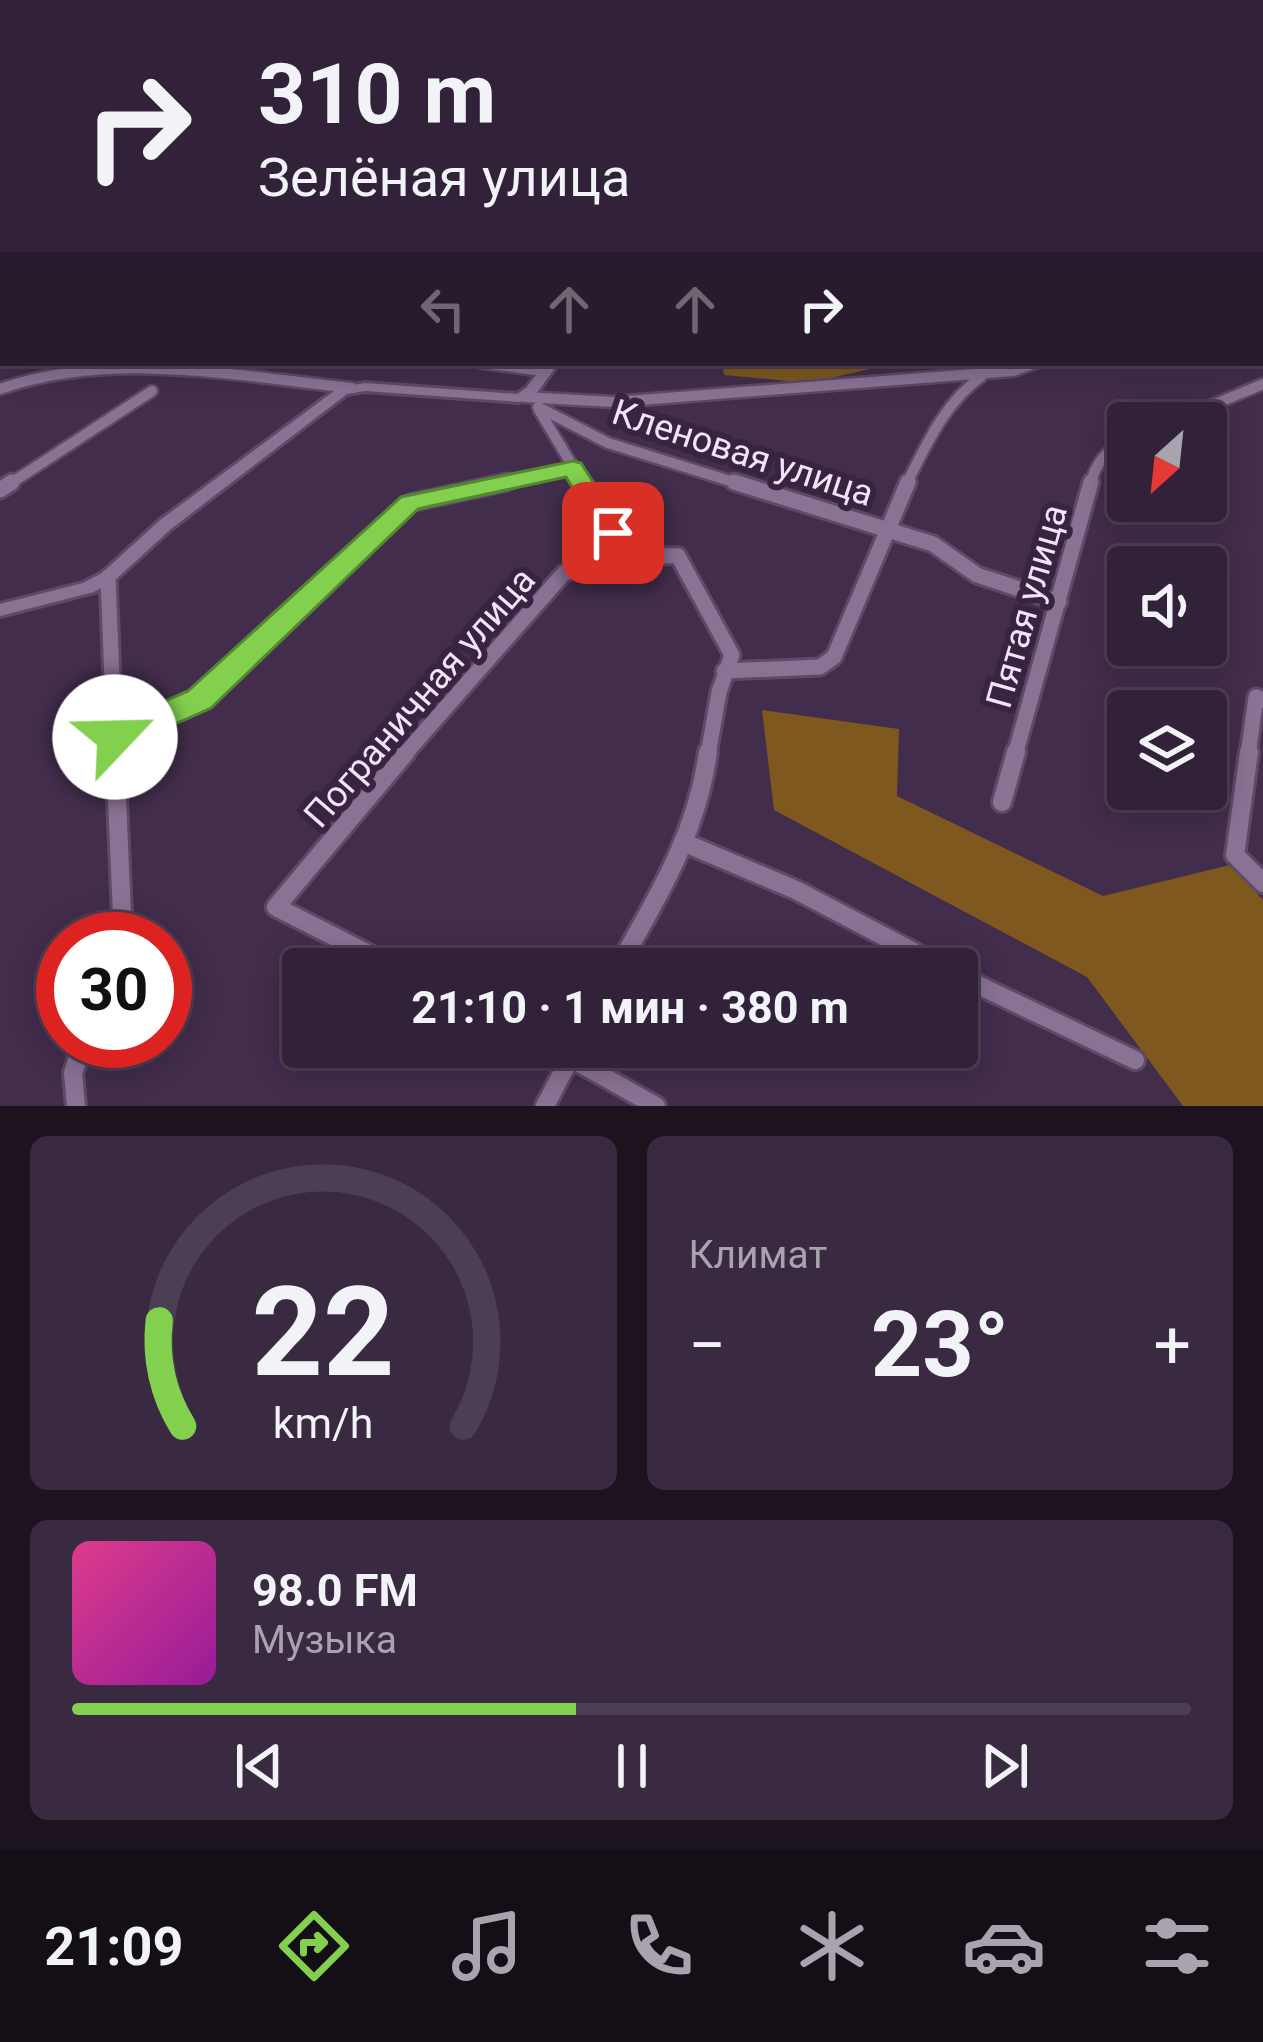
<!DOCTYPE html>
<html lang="ru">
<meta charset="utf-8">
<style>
body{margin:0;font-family:Roboto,sans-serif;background:#3a2a41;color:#f1f3f6;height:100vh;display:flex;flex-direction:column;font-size:45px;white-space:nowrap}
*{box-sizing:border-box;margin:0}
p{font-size:39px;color:#a8a4ae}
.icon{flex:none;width:66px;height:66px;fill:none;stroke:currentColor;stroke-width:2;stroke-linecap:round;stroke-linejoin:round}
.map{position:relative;height:1106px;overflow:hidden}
.side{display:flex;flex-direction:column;gap:30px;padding:30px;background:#1c131f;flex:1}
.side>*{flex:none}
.hud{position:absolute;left:0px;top:0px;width:1263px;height:366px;box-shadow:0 6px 30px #0003,0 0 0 3px #4d3f53;background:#322239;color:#f1f3f6;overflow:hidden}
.needle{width:78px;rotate:207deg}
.buttons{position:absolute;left:1107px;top:402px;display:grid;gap:24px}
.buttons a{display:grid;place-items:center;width:120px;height:120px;border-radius:12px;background:#322239;box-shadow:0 6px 30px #0003,0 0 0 3px #4d3f53;font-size:60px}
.speed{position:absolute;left:36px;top:912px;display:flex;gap:24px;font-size:60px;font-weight:700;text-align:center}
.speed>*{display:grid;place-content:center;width:156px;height:156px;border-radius:50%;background:#322239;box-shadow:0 6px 30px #0003,0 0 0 3px #4d3f53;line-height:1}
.speed .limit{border:18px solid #d22;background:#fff;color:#111}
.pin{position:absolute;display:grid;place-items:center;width:102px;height:102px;color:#fff;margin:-51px;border-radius:24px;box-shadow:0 6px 18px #0006}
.me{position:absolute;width:132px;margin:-66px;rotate:66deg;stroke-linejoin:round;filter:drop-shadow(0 0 9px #0008)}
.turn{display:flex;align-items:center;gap:42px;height:252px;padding:0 60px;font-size:54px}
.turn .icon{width:156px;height:156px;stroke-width:2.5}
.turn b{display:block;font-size:84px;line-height:102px}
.lanes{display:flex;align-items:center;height:114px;padding:0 60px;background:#0003;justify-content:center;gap:60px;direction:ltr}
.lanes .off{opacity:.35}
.big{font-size:90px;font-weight:700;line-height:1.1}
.side .widget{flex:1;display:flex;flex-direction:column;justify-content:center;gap:18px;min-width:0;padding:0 42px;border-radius:18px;background:#3a2a41}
.side .dial{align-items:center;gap:0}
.dial svg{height:312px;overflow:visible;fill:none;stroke:#4d3f53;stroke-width:7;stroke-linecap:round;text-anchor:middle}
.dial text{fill:#f1f3f6;stroke:none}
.song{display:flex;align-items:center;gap:36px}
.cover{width:144px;height:144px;border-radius:18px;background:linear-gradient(135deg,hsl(330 70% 55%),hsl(300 70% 35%))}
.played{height:12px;border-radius:6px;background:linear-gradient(90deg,#83d04e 45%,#4d3f53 45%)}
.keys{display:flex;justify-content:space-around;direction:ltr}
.heat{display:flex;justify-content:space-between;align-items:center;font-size:66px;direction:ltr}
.side .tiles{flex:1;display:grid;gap:30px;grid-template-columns:1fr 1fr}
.widget:last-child{grid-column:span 2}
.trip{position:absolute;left:282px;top:948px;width:696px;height:120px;border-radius:12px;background:#322239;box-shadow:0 6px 30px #0003,0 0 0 3px #4d3f53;font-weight:700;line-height:120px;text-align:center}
.menu{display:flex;height:192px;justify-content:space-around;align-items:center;background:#140e17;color:#a8a4ae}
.menu .icon{width:84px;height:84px}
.menu .current{color:#83d04e}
.menu b{font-size:54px;color:#f1f3f6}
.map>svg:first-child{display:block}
.forest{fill:#7e581f}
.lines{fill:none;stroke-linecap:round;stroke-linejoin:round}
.minor-far3-casing{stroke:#5d4a65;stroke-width:9}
.minor-far2-casing{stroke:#5d4a65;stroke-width:15}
.minor-far1-casing{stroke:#5d4a65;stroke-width:21}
.minor-casing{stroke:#5d4a65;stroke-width:24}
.tertiary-casing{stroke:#5d4a65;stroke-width:6}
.minor-far3{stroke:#8a7295;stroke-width:6}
.minor-far2{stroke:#8a7295;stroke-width:10}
.minor-far1{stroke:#8a7295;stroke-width:15}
.minor{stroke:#8a7295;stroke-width:18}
.tertiary{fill:#8a7295;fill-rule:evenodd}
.route{fill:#83d04e;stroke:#558733;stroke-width:3}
.labels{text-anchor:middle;stroke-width:12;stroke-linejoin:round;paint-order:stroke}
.street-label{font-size:36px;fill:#f1e4f8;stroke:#382341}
</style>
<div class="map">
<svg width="1263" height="1106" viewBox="0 0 1263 1106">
<rect width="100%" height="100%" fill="#422d4c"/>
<!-- forest -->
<path class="forest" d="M722 363H896L809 383 724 375Z
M762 710 899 729 897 796 1103 896 1230 865 1263 900V1106H1183L1087 977 774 810Z"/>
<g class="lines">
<!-- minor-far3 casing -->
<g class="minor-far3-casing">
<path id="minor-far3" d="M325 0 330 3
M0 1 5 0
M65 1 71 0
M124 3 145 0
M274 3 295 0
M345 3 364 0
M614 3 623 0
M0 40 3 44"/>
</g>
<!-- minor-far2 casing -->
<g class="minor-far2-casing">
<path id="minor-far2" d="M482 363 544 371
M0 389C113 350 236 376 352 388
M524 397 614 402 1013 371 1036 363
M538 407 608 443 743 485
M539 410 584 485
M1169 423 1263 384
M8 485 152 391
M493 485 573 468
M906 485C926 445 945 402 982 376
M1090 485C1096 463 1106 449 1128 441"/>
</g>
<!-- minor-far1 casing -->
<g class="minor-far1-casing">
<path id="minor-far1" d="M582 482 626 555
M734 482 933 544 977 575 1059 602
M0 490 12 482
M108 577 115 755
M724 671 820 667 834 657 908 482
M115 737 199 700 410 503 507 482
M404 755 564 573 626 555 678 556 732 655 719 692 708 755
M1015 755 1091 482
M1248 755 1256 697 1263 700"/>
</g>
<!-- minor casing -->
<g class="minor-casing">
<path id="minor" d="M115 752 123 939
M1249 752 1235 855 1263 883
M1002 802 1016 752
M685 843 796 890 946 969
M398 969 276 907 406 752
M617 969C657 898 697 834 708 752
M957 975 1135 1060
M551 1047 656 1106
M76 1106 73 1073 84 1041
M545 1106 576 1047"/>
</g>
<!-- tertiary casing -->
<g class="tertiary-casing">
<path id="tertiary" d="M1263 108V114L1260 115V109Z
M545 363H559L536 394 519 402 365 391 347 394 171 529 114 581 94 592 0 616V604L83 583 102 573 159 521 338 388 365 383 517 394 526 388Z"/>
</g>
<!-- minor-far3 -->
<use href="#minor-far3" class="minor-far3"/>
<!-- minor-far2 -->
<use href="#minor-far2" class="minor-far2"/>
<!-- minor-far1 -->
<use href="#minor-far1" class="minor-far1"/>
<!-- minor -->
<use href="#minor" class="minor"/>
<!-- tertiary -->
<use href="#tertiary" class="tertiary"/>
</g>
<!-- route -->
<path class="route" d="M573 461 581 463 626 533 622 539H603L566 477 418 509 211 708 126 746 115 750 103 746 98 737 103 728 188 691 401 497Z"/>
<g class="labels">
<!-- street labels -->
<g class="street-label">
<text transform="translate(743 452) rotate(18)" y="13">Кленовая улица</text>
<text transform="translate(1026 606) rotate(-74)" y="13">Пятая улица</text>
<text transform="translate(419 697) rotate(-49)" y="13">Пограничная улица</text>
</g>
</g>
</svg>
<div class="buttons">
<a><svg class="needle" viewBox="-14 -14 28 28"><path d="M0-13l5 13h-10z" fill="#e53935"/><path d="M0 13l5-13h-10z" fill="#a8a4ae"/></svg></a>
<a><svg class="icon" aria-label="sound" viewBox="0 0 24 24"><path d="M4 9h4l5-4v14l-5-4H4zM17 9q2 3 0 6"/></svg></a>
<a><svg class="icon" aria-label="layers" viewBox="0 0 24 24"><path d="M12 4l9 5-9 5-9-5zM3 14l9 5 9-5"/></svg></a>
</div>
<div class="speed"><div class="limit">30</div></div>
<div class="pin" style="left:613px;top:533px;background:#d93025"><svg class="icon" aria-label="arrive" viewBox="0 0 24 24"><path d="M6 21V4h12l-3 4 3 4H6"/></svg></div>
<svg class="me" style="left:115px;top:737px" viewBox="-20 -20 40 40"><circle r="19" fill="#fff"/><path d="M0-13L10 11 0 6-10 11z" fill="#83d04e"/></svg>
<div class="trip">21:10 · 1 мин · 380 m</div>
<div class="hud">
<div class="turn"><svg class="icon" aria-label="right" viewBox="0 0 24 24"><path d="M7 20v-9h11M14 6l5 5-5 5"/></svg><div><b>310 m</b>Зелёная улица</div></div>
<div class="lanes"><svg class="icon off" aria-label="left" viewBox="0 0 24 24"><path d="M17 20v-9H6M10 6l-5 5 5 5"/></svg><svg class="icon off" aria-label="ahead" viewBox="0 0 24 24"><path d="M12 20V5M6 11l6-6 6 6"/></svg><svg class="icon off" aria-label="ahead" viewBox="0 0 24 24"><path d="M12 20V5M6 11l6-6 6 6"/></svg><svg class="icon" aria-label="right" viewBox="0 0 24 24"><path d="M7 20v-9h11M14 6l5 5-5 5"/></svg></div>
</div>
</div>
<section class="side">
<div class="tiles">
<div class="widget dial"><svg viewBox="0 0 100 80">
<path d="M14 69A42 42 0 1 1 86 69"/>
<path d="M14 69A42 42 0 0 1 8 42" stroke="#83d04e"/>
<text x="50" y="56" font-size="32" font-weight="700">22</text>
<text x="50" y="72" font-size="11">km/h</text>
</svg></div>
<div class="widget"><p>Климат</p>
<div class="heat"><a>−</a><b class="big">23°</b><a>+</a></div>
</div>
<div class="widget">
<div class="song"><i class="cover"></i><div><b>98.0 FM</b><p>Музыка</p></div></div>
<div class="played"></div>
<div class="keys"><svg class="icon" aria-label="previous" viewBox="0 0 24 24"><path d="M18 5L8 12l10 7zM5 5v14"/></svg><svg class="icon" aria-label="pause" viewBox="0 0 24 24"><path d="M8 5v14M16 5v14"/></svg><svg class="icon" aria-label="next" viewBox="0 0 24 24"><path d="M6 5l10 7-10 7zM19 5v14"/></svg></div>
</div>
</div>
</section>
<nav class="menu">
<b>21:09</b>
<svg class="icon current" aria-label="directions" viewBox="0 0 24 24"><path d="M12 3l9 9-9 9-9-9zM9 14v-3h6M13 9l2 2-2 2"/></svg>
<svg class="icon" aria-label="music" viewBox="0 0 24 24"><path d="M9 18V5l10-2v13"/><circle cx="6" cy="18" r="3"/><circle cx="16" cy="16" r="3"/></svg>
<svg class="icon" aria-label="phone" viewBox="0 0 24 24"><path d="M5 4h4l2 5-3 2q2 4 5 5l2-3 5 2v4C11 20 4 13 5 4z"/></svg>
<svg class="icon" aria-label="climate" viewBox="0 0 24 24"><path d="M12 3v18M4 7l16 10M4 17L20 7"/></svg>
<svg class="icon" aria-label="car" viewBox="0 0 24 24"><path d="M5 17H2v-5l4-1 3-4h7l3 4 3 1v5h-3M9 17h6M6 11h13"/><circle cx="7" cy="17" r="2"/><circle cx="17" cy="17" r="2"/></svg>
<svg class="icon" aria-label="filters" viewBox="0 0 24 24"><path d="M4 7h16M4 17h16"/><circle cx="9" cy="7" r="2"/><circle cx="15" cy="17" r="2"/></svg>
</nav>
